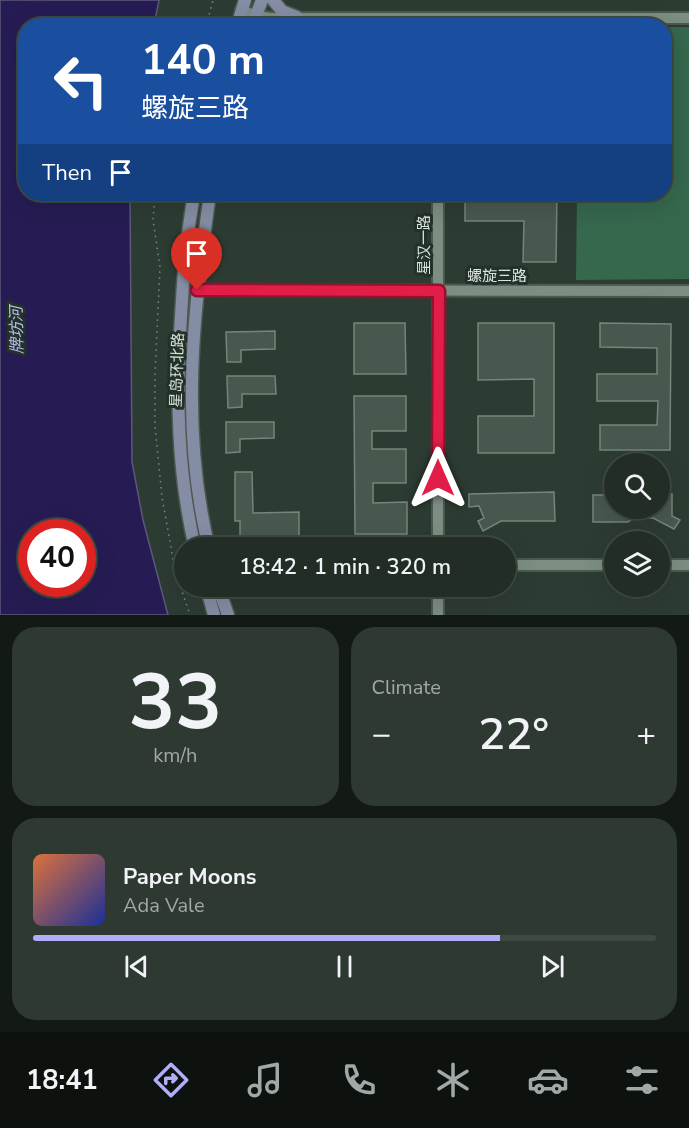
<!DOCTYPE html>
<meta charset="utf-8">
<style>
body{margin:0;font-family:"Nunito Sans","Noto Sans SC",sans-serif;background:#2e3932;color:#f1f3f6;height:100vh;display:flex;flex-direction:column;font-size:22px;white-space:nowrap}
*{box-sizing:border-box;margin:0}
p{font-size:20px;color:#a2a8a7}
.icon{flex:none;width:33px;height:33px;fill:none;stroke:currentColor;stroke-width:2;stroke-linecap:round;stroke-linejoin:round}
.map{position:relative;height:615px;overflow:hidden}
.side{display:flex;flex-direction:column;gap:12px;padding:12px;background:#131915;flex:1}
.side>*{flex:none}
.guide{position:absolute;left:18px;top:18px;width:654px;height:183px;border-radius:24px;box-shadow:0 6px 24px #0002,0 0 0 2px #3f4943;background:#1a4fa0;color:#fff;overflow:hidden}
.fabs{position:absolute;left:604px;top:453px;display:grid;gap:12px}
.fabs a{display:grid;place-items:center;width:66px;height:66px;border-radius:50%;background:#222d26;box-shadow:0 6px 24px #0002,0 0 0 2px #3f4943;font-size:30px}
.speed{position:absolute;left:18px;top:519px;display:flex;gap:12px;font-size:30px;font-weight:700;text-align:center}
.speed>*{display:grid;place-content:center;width:78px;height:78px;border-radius:50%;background:#222d26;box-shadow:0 6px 24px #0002,0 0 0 2px #3f4943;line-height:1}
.speed .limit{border:9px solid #d22;background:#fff;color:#111}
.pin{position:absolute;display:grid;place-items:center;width:51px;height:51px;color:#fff;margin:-62px -26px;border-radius:50% 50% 50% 0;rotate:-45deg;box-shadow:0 0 6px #0007}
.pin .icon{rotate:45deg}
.me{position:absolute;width:66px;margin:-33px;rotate:0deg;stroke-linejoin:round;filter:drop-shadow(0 0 4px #0008)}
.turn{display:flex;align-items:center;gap:21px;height:126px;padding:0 24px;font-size:27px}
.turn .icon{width:78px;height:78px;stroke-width:2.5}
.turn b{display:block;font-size:42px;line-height:51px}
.then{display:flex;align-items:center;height:57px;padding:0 24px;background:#0003;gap:12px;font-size:22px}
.big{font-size:45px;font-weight:600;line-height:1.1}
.side .widget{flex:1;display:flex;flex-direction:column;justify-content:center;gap:9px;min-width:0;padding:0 21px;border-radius:24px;background:#2e3932}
.side .dial{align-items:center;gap:0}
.dial b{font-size:78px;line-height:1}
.song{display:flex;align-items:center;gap:18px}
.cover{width:72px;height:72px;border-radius:9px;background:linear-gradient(135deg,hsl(20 70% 55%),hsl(230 70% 35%))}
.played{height:6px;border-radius:3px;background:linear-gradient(90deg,#b2adf9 75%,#3f4943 75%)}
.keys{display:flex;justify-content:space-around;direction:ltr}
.heat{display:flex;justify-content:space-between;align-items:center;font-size:33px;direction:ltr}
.side .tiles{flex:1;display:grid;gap:12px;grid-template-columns:1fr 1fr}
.widget:last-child{grid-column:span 2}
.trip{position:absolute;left:174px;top:537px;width:342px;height:60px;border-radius:30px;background:#222d26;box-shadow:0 6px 24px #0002,0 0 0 2px #3f4943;font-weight:600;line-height:60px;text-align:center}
.tab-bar{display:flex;height:96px;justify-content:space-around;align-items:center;background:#0e120f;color:#a2a8a7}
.tab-bar .icon{width:42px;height:42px}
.tab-bar .active{color:#b2adf9}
.tab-bar b{font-size:27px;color:#f1f3f6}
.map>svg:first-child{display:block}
.green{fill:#35684d}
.water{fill:#261c53;stroke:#5c587c;stroke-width:1.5;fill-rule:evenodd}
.building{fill:#48584f;stroke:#74857b;stroke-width:1.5}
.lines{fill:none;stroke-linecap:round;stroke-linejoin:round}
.tertiary-casing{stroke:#4b5951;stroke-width:14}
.secondary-casing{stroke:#4b5951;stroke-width:15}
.path{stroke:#7d8982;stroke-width:1.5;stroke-dasharray:1.5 4.5;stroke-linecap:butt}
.tertiary{stroke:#7c8d82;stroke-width:10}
.secondary{stroke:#848da3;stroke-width:12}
.route-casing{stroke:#92132f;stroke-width:15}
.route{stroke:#e11d48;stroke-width:10}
.labels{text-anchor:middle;stroke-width:6;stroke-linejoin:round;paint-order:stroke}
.street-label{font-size:15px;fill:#dae3dd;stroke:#233229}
.water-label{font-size:16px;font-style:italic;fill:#bdbbf1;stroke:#233229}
</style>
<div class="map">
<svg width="689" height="615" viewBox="0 0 689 615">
<rect width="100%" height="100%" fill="#2d3c33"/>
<!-- green -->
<path class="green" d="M665 27H689V279L576 280 577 194H664Z"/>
<!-- water -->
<path class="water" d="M0 0H159L154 25 26 26V194H130L132 462 143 520 168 615H0ZM32 532H82V584H32Z"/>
<!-- building -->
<path class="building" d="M465 194H557L556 262H523L524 221H465Z
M354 323H405L406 374H354Z
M478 323H554V453H478V416H534V379L478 380Z
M600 323 671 324 670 450H600V425H657L658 401H597V374H657V348L600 347Z
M275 331V349L241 350V362H227L226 332Z
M227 376H275L276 394H242V407L228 408Z
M354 396H406V431H372V449H406V483H373V503L407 502V534H355Z
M226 422H274V438L240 439V452L226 453Z
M235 472H252L253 513 299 512V537H240V521H235Z
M554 492 555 521H501L483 531 478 521 484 518 479 506 469 507V494Z
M660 494H672V516L680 520 674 529 653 518H633L628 522H593V495H615V508H660Z"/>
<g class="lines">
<!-- tertiary casing -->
<g class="tertiary-casing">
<path id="tertiary" d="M241 10 256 16 272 18H689
M197 290 689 291
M438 548V194
M506 565H615
M660 565H689
M438 615V586"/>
</g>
<!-- secondary casing -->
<g class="secondary-casing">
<path id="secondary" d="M273 0 282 11 297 17
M237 26 245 0
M252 26 262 0
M194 194C187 234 183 275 181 316 176 394 177 471 195 548
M209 548C180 430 193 311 210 194
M206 586 214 615
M218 586 228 615"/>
</g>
<!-- path -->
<path class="path" d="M206 26 213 0
M155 194 153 220 160 267 155 374V426L162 497 175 570 190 615"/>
<!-- tertiary -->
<use href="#tertiary" class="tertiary"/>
<!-- secondary -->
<use href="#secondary" class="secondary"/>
</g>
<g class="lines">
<!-- route casing -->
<g class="route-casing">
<path id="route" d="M197 290 439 291 438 478"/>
</g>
<!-- route -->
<use href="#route" class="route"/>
</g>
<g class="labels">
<!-- street labels -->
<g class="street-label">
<text transform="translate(424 245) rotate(-90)" y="5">星汉一路</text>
<text x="497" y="281">螺旋三路</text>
<text transform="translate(177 370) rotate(-88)" y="5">星岛环北路</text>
</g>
<!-- water labels -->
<g class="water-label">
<text transform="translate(16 330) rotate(-91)" y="6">牌坊河</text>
</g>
</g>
</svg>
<div class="fabs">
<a><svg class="icon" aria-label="search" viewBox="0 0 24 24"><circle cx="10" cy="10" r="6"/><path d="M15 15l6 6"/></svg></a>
<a><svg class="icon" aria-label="layers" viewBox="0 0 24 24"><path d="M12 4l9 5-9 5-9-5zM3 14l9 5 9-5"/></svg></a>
</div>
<div class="speed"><div class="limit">40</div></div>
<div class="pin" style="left:197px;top:290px;background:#d93025"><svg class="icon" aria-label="arrive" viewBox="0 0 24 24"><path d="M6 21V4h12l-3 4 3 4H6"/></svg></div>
<svg class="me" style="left:438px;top:478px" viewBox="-20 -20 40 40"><path d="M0-17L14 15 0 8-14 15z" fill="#e11d48" stroke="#fff" stroke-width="4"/></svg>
<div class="trip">18:42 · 1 min · 320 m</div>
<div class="guide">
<div class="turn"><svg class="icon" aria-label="left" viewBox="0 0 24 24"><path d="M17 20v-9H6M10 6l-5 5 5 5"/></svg><div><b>140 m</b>螺旋三路</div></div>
<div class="then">Then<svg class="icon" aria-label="arrive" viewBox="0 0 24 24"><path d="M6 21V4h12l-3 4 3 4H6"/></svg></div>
</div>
</div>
<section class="side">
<div class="tiles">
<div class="widget dial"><b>33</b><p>km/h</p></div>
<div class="widget"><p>Climate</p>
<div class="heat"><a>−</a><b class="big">22°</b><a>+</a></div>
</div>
<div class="widget">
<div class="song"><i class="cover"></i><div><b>Paper Moons</b><p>Ada Vale</p></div></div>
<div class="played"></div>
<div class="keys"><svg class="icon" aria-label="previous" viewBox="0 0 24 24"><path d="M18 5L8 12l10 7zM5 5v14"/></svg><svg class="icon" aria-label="pause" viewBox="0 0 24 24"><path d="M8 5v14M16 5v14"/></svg><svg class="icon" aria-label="next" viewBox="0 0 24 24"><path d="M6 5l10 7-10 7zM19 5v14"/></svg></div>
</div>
</div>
</section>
<nav class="tab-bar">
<b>18:41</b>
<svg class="icon active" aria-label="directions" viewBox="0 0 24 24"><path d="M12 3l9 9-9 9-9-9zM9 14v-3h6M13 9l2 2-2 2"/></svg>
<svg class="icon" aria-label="music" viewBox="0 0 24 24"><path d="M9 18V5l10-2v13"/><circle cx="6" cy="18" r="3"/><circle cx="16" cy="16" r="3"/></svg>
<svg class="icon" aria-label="phone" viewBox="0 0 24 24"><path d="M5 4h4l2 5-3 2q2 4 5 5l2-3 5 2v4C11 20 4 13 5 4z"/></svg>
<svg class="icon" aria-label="climate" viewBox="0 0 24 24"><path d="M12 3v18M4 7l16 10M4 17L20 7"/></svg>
<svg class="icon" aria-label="car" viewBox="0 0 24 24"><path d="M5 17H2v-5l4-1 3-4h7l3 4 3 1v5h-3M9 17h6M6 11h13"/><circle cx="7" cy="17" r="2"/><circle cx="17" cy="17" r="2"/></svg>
<svg class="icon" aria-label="filters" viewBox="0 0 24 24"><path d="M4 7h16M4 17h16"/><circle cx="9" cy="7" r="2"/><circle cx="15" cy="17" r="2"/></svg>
</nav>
